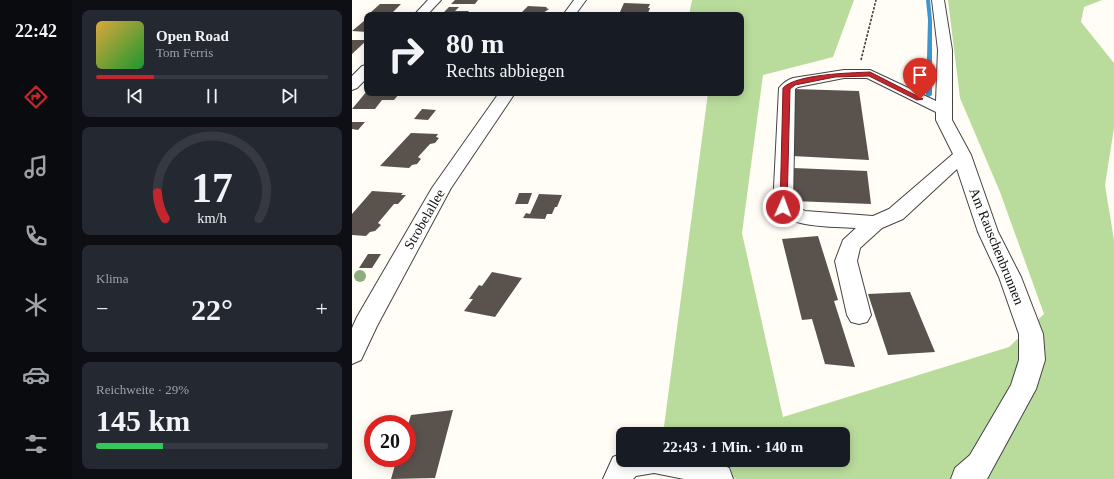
<!DOCTYPE html>
<html lang="de">
<meta charset="utf-8">
<style>
body{margin:0;font-family:"Times New Roman",serif;background:#242831;color:#f1f3f6;height:100vh;display:flex;flex-direction:column;font-size:15px;white-space:nowrap}
*{box-sizing:border-box;margin:0}
p{font-size:13px;color:#9ea1a6}
.icon{flex:none;width:22px;height:22px;fill:none;stroke:currentColor;stroke-width:2;stroke-linecap:round;stroke-linejoin:round}
.map{position:relative;flex:1;overflow:hidden}
.details{display:flex;flex-direction:column;gap:10px;padding:10px;background:#0d0f14;width:280px}
.details>*{flex:none}
.guide{position:absolute;left:12px;top:12px;width:380px;height:84px;border-radius:8px;box-shadow:0 2px 10px #0003;background:#171b24;color:#f1f3f6;overflow:hidden}
.speed{position:absolute;left:12px;top:415px;display:flex;gap:8px;font-size:20px;font-weight:700;text-align:center}
.speed>*{display:grid;place-content:center;width:52px;height:52px;border-radius:50%;background:#171b24;box-shadow:0 2px 10px #0003;line-height:1}
.speed .limit{border:6px solid #d22;background:#fff;color:#111}
.pin{position:absolute;display:grid;place-items:center;width:34px;height:34px;color:#fff;margin:-41px -17px;border-radius:50% 50% 50% 0;rotate:-45deg;box-shadow:0 0 4px #0007}
.pin .icon{rotate:45deg}
.me{position:absolute;width:44px;margin:-22px;rotate:2deg;stroke-linejoin:round;filter:drop-shadow(0 0 3px #0008)}
.turn{display:flex;align-items:center;gap:14px;height:84px;padding:0 16px;font-size:18px}
.turn .icon{width:52px;height:52px;stroke-width:2.5}
.turn b{display:block;font-size:28px;line-height:34px}
.big{font-size:30px;font-weight:700;line-height:1.1}
.details .widget{flex:1;display:flex;flex-direction:column;justify-content:center;gap:6px;min-width:0;padding:0 14px;border-radius:8px;background:#242831}
.details .dial{align-items:center;gap:0}
.dial svg{height:104px;overflow:visible;fill:none;stroke:#363941;stroke-width:7;stroke-linecap:round;text-anchor:middle}
.dial text{fill:#f1f3f6;stroke:none}
.song{display:flex;align-items:center;gap:12px}
.cover{width:48px;height:48px;border-radius:6px;background:linear-gradient(135deg,hsl(40 70% 55%),hsl(130 70% 35%))}
.played{height:4px;border-radius:2px;background:linear-gradient(90deg,#c4262e 25%,#363941 25%)}
.keys{display:flex;justify-content:space-around;direction:ltr}
.heat{display:flex;justify-content:space-between;align-items:center;font-size:22px;direction:ltr}
.charge{height:6px;border-radius:3px;background:linear-gradient(90deg,#34c759 29%,#363941 0)}
.trip{position:absolute;left:264px;top:427px;width:234px;height:40px;border-radius:8px;background:#171b24;box-shadow:0 2px 10px #0003;font-weight:700;line-height:40px;text-align:center}
main{display:flex;flex:1;min-height:0}
.menu{display:flex;flex-direction:column;width:72px;justify-content:space-around;align-items:center;background:#090b0e;color:#9ea1a6}
.menu .icon{width:28px;height:28px}
.menu .current{color:#c4262e}
.menu b{font-size:18px;color:#f1f3f6}
.map>svg:first-child{display:block}
.forest{fill:#b9dc9c}
.lines{fill:none;stroke-linecap:round;stroke-linejoin:round}
.stream{fill:#3f96cf;fill-rule:evenodd}
.building{fill:#5a524d}
.minor-casing{stroke:#444;stroke-width:2}
.path{stroke:#333;stroke-width:1.5;stroke-dasharray:2.5 1.5;stroke-linecap:butt}
.minor{fill:#fff;fill-rule:evenodd}
.tree{fill:#8dad7f}
.route{fill:#c4262e;stroke:#7f191e}
.labels{text-anchor:middle;stroke-width:4;stroke-linejoin:round;paint-order:stroke}
.street-label{font-size:14px;fill:#111;stroke:#fff}
</style>
<main>
<nav class="menu">
<b>22:42</b>
<svg class="icon current" aria-label="directions" viewBox="0 0 24 24"><path d="M12 3l9 9-9 9-9-9zM9 14v-3h6M13 9l2 2-2 2"/></svg>
<svg class="icon" aria-label="music" viewBox="0 0 24 24"><path d="M9 18V5l10-2v13"/><circle cx="6" cy="18" r="3"/><circle cx="16" cy="16" r="3"/></svg>
<svg class="icon" aria-label="phone" viewBox="0 0 24 24"><path d="M5 4h4l2 5-3 2q2 4 5 5l2-3 5 2v4C11 20 4 13 5 4z"/></svg>
<svg class="icon" aria-label="climate" viewBox="0 0 24 24"><path d="M12 3v18M4 7l16 10M4 17L20 7"/></svg>
<svg class="icon" aria-label="car" viewBox="0 0 24 24"><path d="M5 17H2v-5l4-1 3-4h7l3 4 3 1v5h-3M9 17h6M6 11h13"/><circle cx="7" cy="17" r="2"/><circle cx="17" cy="17" r="2"/></svg>
<svg class="icon" aria-label="filters" viewBox="0 0 24 24"><path d="M4 7h16M4 17h16"/><circle cx="9" cy="7" r="2"/><circle cx="15" cy="17" r="2"/></svg>
</nav>
<section class="details">
<div class="widget">
<div class="song"><i class="cover"></i><div><b>Open Road</b><p>Tom Ferris</p></div></div>
<div class="played"></div>
<div class="keys"><svg class="icon" aria-label="previous" viewBox="0 0 24 24"><path d="M18 5L8 12l10 7zM5 5v14"/></svg><svg class="icon" aria-label="pause" viewBox="0 0 24 24"><path d="M8 5v14M16 5v14"/></svg><svg class="icon" aria-label="next" viewBox="0 0 24 24"><path d="M6 5l10 7-10 7zM19 5v14"/></svg></div>
</div>
<div class="widget dial"><svg viewBox="0 0 100 80">
<path d="M14 69A42 42 0 1 1 86 69"/>
<path d="M14 69A42 42 0 0 1 8 49" stroke="#c4262e"/>
<text x="50" y="56" font-size="32" font-weight="700">17</text>
<text x="50" y="72" font-size="11">km/h</text>
</svg></div>
<div class="widget"><p>Klima</p>
<div class="heat"><a>−</a><b class="big">22°</b><a>+</a></div>
</div>
<div class="widget"><p>Reichweite · 29%</p><b class="big">145 km</b><div class="charge"></div></div>
</section>
<div class="map">
<svg width="762" height="479" viewBox="0 0 762 479">
<rect width="100%" height="100%" fill="#fffdf5"/>
<!-- forest -->
<path class="forest" d="M340 0H502L481 57 411 75 390 233 431 417 657 347 692 314 648 192 608 98 596 0H750L732 7 729 22 762 63V128L753 185 762 240V479H384L342 460H491V434H311L356 93H389V15H337Z"/>
<g class="lines">
<!-- stream -->
<path class="stream" d="M574 0H578L580 20V95L577 97 574 95 576 20Z"/>
</g>
<!-- building -->
<path class="building" d="M103 0H126L123 4H99Z
M272 3 298 4 296 8H298L296 13 268 12Z
M28 4H49L40 13H18Z
M176 6 195 7 194 8 197 9 188 15H167Z
M97 7H107L103 11H117L114 15H85L86 13H91Z
M12 21H15V32L0 31Z
M0 40H15L0 54Z
M441 89 507 91 517 160 440 156Z
M15 91V93H48L42 100H30L23 109H0Z
M70 109 84 110 76 120 62 119Z
M0 122H13L6 130 0 129Z
M59 133 86 134 84 137 87 138 83 143 78 144 66 157 69 159 65 164 60 165 57 168 28 166Z
M441 168 515 171 519 204 441 201Z
M20 191 51 193 49 195H54L46 204H42L26 223 29 225 23 231 18 232 14 236 0 235V214Z
M167 193H180L176 204H163Z
M187 194 210 195 205 207H203L200 214H195L193 219 171 218 174 213 178 214Z
M466 236 486 300 482 301 503 367 473 364 460 319 450 320 430 239Z
M16 254H29L20 268H7Z
M140 272 170 278 143 317 112 311 121 299H117L127 285 130 286Z
M558 292 583 352 536 355 516 294Z
M101 410 83 478 39 479 45 458H55V428L59 415Z"/>
<g class="lines">
<!-- minor casing -->
<g class="minor-casing">
<path id="minor" d="M76 0H89L75 15H62Z
M222 0H234L223 15H211Z
M580 0H592L600 50V120L619 155 646 232 669 277 691 334 693 360 684 389 635 479H599L603 468 618 455 659 385 667 360V334L647 277 626 232 605 169 551 219 530 228 508 248 505 261 519 315 515 322 507 324 499 322 495 315 483 261 491 240 504 228C481 226 435 229 421 207L427 88C431 83 435 80 441 78L492 70H518L584 101 586 50ZM492 78H515L584 112V120L601 154 537 209 521 216 453 211 441 204 443 89 446 87Z
M15 65V78L5 88 0 90V76L10 66Z
M147 93H163L99 188 25 326 9 360 0 364V328L5 317 80 188Z
M271 453V460H360L377 468 381 479H332L302 473 284 476 281 479H251L261 457Z"/>
</g>
<!-- path -->
<path class="path" d="M509 60 524 0"/>
<!-- minor -->
<use href="#minor" class="minor"/>
</g>
<!-- trees -->
<circle class="tree" cx="8" cy="276" r="6"/>
<!-- route -->
<path class="route" d="M518 72 571 99 565 100 517 76 483 77 443 85 438 89 435 207 431 210 428 209 431 88C444 74 498 73 518 72Z"/>
<g class="labels">
<!-- street labels -->
<g class="street-label">
<text transform="translate(72 219) rotate(-60)" y="5">Strobelallee</text>
<text transform="translate(645 246) rotate(68)" y="5">Am Rauschenbrunnen</text>
</g>
</g>
</svg>
<div class="speed"><div class="limit">20</div></div>
<div class="pin" style="left:568px;top:99px;background:#d93025"><svg class="icon" aria-label="arrive" viewBox="0 0 24 24"><path d="M6 21V4h12l-3 4 3 4H6"/></svg></div>
<svg class="me" style="left:431px;top:207px" viewBox="-20 -20 40 40"><circle r="17" fill="#c4262e" stroke="#fff" stroke-width="3"/><path d="M0-11L8 9 0 5-8 9z" fill="#fff"/></svg>
<div class="trip">22:43 · 1 Min. · 140 m</div>
<div class="guide">
<div class="turn"><svg class="icon" aria-label="right" viewBox="0 0 24 24"><path d="M7 20v-9h11M14 6l5 5-5 5"/></svg><div><b>80 m</b>Rechts abbiegen</div></div>
</div>
</div>
</main>
